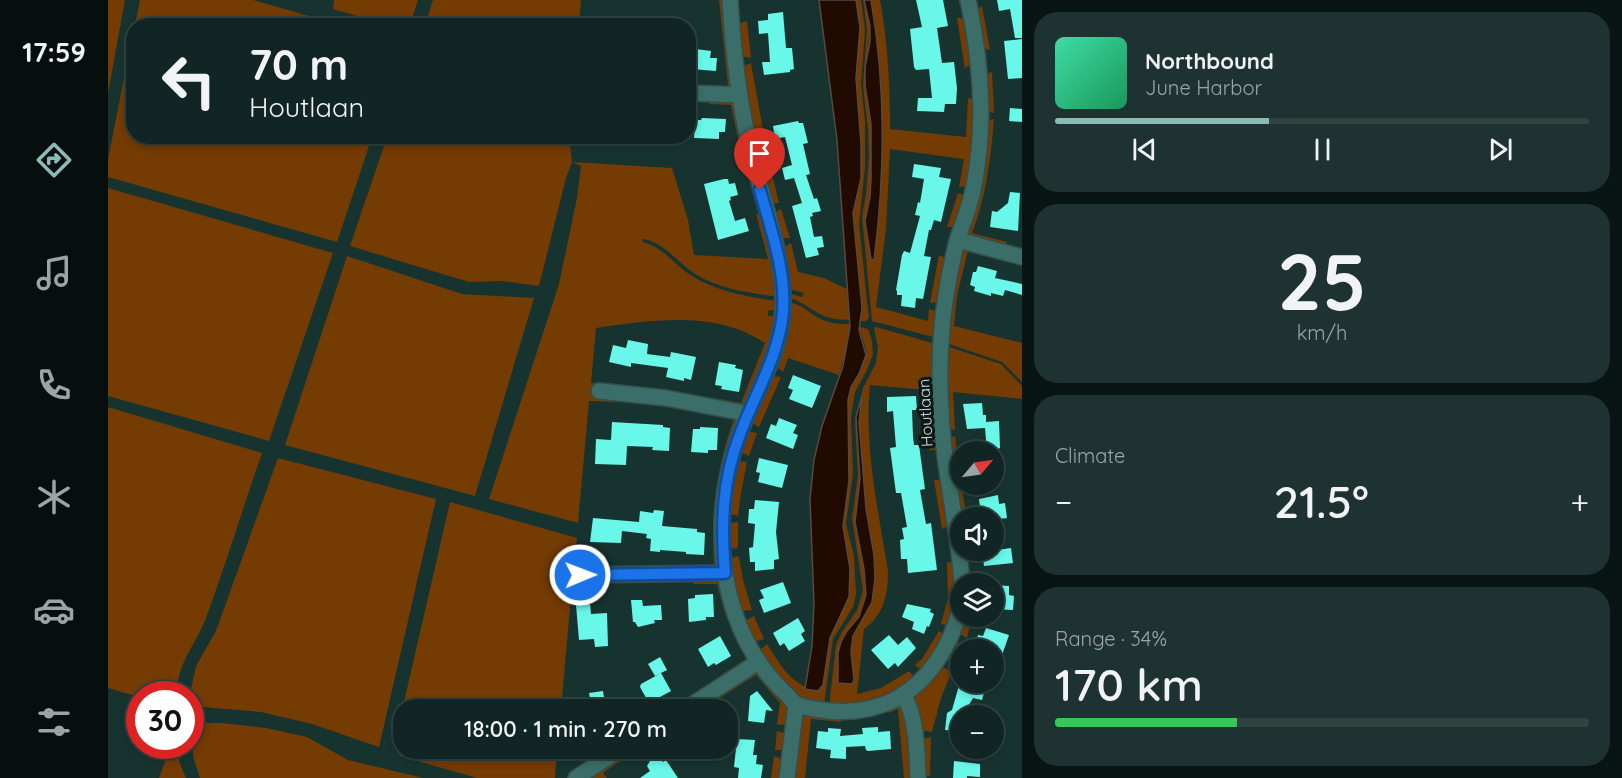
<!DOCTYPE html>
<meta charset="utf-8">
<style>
body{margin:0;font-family:Quicksand,sans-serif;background:#1e3231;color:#f1f3f6;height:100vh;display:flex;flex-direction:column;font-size:22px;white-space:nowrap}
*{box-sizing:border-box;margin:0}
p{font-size:20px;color:#9ca5a6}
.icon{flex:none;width:33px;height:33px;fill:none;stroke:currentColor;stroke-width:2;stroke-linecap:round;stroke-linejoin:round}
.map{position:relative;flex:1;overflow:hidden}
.drawer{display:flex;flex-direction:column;gap:12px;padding:12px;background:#091514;width:600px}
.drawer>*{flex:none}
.guide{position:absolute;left:18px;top:18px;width:570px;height:126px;border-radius:24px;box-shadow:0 3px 9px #0003,0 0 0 2px #304341;background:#112624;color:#f1f3f6;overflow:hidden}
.needle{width:39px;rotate:61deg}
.tools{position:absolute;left:842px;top:441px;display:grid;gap:12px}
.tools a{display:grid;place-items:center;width:54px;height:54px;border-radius:50%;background:#112624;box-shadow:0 3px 9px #0003,0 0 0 2px #304341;font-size:30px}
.speed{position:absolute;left:18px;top:681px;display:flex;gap:12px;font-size:30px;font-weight:700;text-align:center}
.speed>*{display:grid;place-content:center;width:78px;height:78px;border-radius:50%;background:#112624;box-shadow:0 3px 9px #0003,0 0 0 2px #304341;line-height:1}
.speed .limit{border:9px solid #d22;background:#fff;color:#111}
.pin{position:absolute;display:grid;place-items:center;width:51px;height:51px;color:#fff;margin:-62px -26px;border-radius:50% 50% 50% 0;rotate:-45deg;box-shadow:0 0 6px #0007}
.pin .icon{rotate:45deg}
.me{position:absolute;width:66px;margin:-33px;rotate:89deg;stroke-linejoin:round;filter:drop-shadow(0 0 4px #0008)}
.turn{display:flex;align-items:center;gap:21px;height:126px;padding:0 24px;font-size:27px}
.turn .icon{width:78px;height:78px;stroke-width:2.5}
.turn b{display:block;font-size:42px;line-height:51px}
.big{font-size:45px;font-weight:600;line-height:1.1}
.drawer .widget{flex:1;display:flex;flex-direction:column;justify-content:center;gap:9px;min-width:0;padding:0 21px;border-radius:24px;background:#1e3231}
.drawer .dial{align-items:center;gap:0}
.dial b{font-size:78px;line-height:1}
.song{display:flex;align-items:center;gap:18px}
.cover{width:72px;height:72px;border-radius:9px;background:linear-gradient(135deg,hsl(160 70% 55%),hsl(150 70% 35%))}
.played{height:6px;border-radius:3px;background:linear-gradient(90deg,#8bbbb9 40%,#304341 40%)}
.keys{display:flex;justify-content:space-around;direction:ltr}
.heat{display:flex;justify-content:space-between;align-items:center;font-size:33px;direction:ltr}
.charge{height:9px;border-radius:4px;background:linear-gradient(90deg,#34c759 34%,#304341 0)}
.trip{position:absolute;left:285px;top:699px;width:345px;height:60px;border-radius:24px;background:#112624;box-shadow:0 3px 9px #0003,0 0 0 2px #304341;font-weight:600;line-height:60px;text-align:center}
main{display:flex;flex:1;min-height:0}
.menu{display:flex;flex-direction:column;width:108px;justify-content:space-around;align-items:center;background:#070f0e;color:#9ca5a6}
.menu .icon{width:42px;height:42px}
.menu .active{color:#8bbbb9}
.menu b{font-size:27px;color:#f1f3f6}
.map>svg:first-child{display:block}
.green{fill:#743b03;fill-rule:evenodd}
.water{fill:#210a00;stroke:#554942;stroke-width:1.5}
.building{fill:#68f7e9}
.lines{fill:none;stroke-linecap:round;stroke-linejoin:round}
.minor-casing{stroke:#344e4b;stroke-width:18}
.minor{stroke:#3b6e68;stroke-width:15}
.route-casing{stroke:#114b97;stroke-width:15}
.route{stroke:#1a73e8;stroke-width:10}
.labels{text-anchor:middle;stroke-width:6;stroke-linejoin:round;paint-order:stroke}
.street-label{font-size:16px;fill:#cedddb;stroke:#0c1817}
</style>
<main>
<nav class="menu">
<b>17:59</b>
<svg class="icon active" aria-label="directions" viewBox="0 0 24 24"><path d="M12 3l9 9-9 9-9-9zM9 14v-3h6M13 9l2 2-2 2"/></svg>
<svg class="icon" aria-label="music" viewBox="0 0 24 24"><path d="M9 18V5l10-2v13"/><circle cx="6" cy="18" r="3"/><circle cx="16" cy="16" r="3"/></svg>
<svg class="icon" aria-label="phone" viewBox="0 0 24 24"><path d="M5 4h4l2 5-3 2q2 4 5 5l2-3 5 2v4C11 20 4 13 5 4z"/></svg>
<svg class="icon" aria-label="climate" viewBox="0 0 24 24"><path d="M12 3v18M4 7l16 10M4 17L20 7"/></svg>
<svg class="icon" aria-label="car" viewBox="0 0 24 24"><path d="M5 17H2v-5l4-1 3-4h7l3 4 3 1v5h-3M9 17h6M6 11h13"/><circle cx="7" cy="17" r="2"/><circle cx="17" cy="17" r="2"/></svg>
<svg class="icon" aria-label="filters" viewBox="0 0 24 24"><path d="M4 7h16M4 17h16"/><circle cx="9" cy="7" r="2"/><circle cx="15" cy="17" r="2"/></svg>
</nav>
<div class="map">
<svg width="914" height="778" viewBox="0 0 914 778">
<rect width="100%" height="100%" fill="#173330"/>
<!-- green -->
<path class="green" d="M0 0H17L0 93Z
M32 0H145L232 25H27Z
M226 0H310L302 25H279L225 9Z
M325 0H473L471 25H317Z
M611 0H617L626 83 622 90H590L588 85 620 86Z
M748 0H753L757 30 753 83 757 122V167L751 224 759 301 761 318 758 321H752L754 308 745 213 753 178V144L748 78 752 28Z
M755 0 762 26 757 85 763 124V179L762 197 757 221 763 259 766 260C777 173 778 86 763 0H772C780 43 782 86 782 129L858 137 860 98 869 100 861 186 851 187 856 159 782 149 778 229 768 307 820 321 821 309 830 312 829 338 764 321 754 216 758 194 761 157 760 129 755 86 759 29Z
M874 6 882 50 874 48 868 11Z
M849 18H859L867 64 859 66 857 69Z
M639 21 643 58 632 56 629 24Z
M25 31 26 136 264 137 229 242 0 177V160Z
M643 63 657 141H646L634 67Z
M884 72 886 113 879 111 878 74Z
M603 98 627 102 642 169 637 173 623 105 601 104Z
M886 119C883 158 878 197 864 233L899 242 896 248 861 237 859 232 878 121Z
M279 137H461L464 162 564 168 580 220 586 255 660 259 648 214 654 215 671 297C643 293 614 290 589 275 570 264 558 243 535 239L534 242C556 247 566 265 584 276 610 292 641 297 670 301V313H665V310L660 311V316L669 315 664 342 640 402 634 407 612 404V399L633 403 657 343C607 310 545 320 488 328L483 383 519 386 516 390 485 388 484 395 506 397 508 402 481 401 470 523 381 499 451 284 469 198 473 166 464 162 458 178 431 286 394 281 361 282 242 246Z
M663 170 671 203 662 204 654 174Z
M0 188 225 253 161 441 0 396Z
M850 193 858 196 849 227H839Z
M673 209 682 238H671L664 214Z
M683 243 690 272 716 278 741 290V320C709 320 707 307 680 297L681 293 694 297 696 293 681 289 674 248Z
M856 248 893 255 894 260 860 251 849 295 846 326 914 343V382L894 362 838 343 840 316 853 250Z
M831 255 839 259 831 302 822 303Z
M239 256 354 294 426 298 367 496 177 445Z
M680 302C692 304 698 310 707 316 718 323 729 324 742 324L739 347 731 375 680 358 675 372 667 366Z
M751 327 760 329 764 341 765 354 759 370 747 392 743 417 745 474 738 524 746 556 748 594 745 607 725 639 716 705C684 700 669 676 651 651L659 644C672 665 684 686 710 691L722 638 741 597 742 569 735 526 741 481 740 400 743 386 755 365 758 349Z
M768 327 828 344V394L819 396 818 390 762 385C756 447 770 509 780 571 780 594 776 615 756 629L749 694 773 688 801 671 807 678C775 701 760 703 721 706L728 645 734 632 749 610 755 590 744 518 750 475 747 423 755 388 768 363 770 347 766 328ZM752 406 751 422 758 509 766 555 767 578 745 636 743 652 746 680 730 653 745 623 751 617 758 595 756 569 747 522 752 479 749 435Z
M838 346 893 364 914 386V399L845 392 847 430 840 429Z
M663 376 673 377 651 427 642 422Z
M819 402 828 404 832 448 822 451Z
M0 407 154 453C135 508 118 564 98 618 88 644 68 665 69 694H32L31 697 0 688Z
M595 408 623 413 630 420 608 569 579 571 577 566 606 565C603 514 608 468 626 419L592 413Z
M639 431 649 433 641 456 632 452Z
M847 436 852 477 845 476 841 438Z
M170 458 328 499 271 747 204 724 153 712 83 706V689L88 666 108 631Z
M629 461 639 462 633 493 630 516 620 513Z
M826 480H836L843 525 834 529Z
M852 483 853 485 859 517 852 516 847 486Z
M342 502 469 538 466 566H501L498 571 471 579 473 585H464L453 709 296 710V748L449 749 447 778H369L292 756 287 741Z
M630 522V546L628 549 620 547V523Z
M629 556 631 557 635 580 644 610 633 611 621 559Z
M839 562 849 563 850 589 843 626 833 624 840 598Z
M587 578 611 580 642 658 617 678 613 675 638 659 618 616 609 584H585Z
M646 616 656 639 646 642 637 621Z
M856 617H864L859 638 851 633Z
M831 631 839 636 814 671 807 665 814 659Z
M847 642 856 644 854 649 852 650 847 665 837 658Z
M832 666 844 671 833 698 824 732 810 730 807 694Z
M649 670 680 701 681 724 669 725 672 703 648 675 594 709 592 703Z
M786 703 797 705 806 778H796L790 709 780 713V706Z
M695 713 732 716 733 722 703 719 697 778H683L690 721Z
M85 723H114L158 728 199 737 240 760 315 778H92L85 756Z
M669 731 680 734 678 750H667Z
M823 737 822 776 814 775 811 740Z
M63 746H69L72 764 78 778H51Z
M515 752 518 757 495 773 499 778H475Z
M666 756 677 760 675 778H663Z"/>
<!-- water -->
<path class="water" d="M711 0H748L752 28 748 78 753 144V178L745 213 754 308 751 330 758 355 751 374 743 387 740 400 741 481 735 526 742 569 741 597 722 638 715 685 710 691 697 689 704 646 706 604 702 499 706 460 714 426 735 366 742 327 729 140Z
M756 0H763C778 86 777 174 766 260L763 259 757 221 762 197 763 179V124L757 85V67L762 42V26Z
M754 396 751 422 758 509 766 555 767 578 764 602 745 636 743 652 746 680 744 684 730 683V653L733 642 739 631 751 617 758 595 756 569 747 522 752 479 748 417Z"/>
<!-- building -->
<path class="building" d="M808 0H835L840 26 829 28 834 63 846 62 849 88 848 104H837L836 112 809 111 810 98H824L821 69 808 70 806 67 802 29 814 27Z
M889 0H914V38H907L902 9 891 11Z
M675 12 678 48H684L686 69 682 70V72L656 75 654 62H662L660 33 651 34 650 21 660 20V14Z
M914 39V78L900 79 896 41Z
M580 48 603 51 602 58H609L608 71 583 69V67H580Z
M902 108 914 109V122L901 121Z
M594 118 618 119 617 132H611V139L586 138 587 120H593Z
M690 121 691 123H695L700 143 695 144 702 174 698 175 706 199 709 198 713 211 704 213 705 216 702 217 706 237 714 236 716 247 709 248 711 255 698 258 684 206 694 203 687 181 686 178 677 180 674 168 684 165 677 137 667 139 665 126Z
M806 164 833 168 831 177 843 179 833 222 826 220 823 230H821L816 256 823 257 815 299 808 298 807 308 793 306 794 295H789V291L788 290 794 255 796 251 802 253 812 216 807 215 810 202 812 203 816 179 804 177Z
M616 179H620L621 184 627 183 630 195 622 197 623 200 621 201 627 221 637 218 641 231 610 240 596 184Z
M902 192 912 193 910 231 882 227 884 211 889 212 900 203Z
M870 266 889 271 887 278 914 284V295L897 290 895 296 883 293V296L866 291 867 287 862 285 865 272H868Z
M520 340 540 344 539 354 562 357 563 352 588 357 583 380 576 378V381L558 377 560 368 523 363V367L501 362 505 345 518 348Z
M611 362 628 365 627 368 635 370 631 392 613 389 614 386 607 385Z
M685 375 713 386 704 408 681 399 685 390 680 388Z
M808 396 809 410H804L805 436 806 445H811L817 489 812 490 818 524 823 523 829 570 800 573 799 559H793L792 540 796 539 794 528 799 527 793 493H788L782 448 788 447 785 411 779 412V397Z
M874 403 875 415H878V422L891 421 892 448 890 449V452H879L877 428 859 429 855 404Z
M671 418 689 425 685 433 690 435 685 449 658 438 663 424 668 426Z
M504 422 555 425V427L562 428 561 451 544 450 545 447 519 446 518 465 487 464 488 439 503 440Z
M592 427 610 428 609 450H600V453L583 452 585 429H592Z
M651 458 680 465 674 488 650 482 652 473 648 472Z
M890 495 891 504 897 503 899 518 885 520V518H869L868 508 872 507 871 499Z
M647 500 671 502 668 532 671 559 666 560V569L647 571V562H642L641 548 645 547 647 524 640 523 641 509H646Z
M546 510 556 511 554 526 589 529V532L597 533 596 555 578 554V552L552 550V552L542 551 543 539 538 538 539 534 514 531 513 543 482 542 485 518 531 522 532 511 545 513Z
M903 548 905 563 876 566 874 552Z
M675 582 683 603 656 613 651 600 656 598 652 590Z
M885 585 901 586V595L906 596 905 610 885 609Z
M605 594 606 617H598V620L581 622 580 599 587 598V595Z
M523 600H534L535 606 553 605 554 620H546L547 623 530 627 527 622H525Z
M482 604 483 614 499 613 500 646 487 647 486 639 471 640 468 605Z
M799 604 823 609 822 612 826 614 821 627 819 626 816 634 804 629 806 622 794 617Z
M690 618 697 631 693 634 697 641 681 651 676 643 672 646 665 633Z
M878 628 901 635 893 658 885 655V650H865L870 635 875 636Z
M781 635 790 645 799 637 808 648 790 667 787 663 780 669 763 650Z
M612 636 623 656 608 665 606 663 600 667 590 649Z
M552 657 559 670 547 676 540 664Z
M553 673 563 691 541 703 532 687 533 684Z
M852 682H874L873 685 878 686 874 700 865 698 859 708V716H852V731L837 730 839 713 844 710Z
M495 691 498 710H484L481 693Z
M649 691 665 711 658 710 656 723 640 721 642 696Z
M770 727V732L782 731 783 749 760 751 758 750 757 746 738 747V759L722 758 723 750 708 748 710 731 720 732V728L733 729 732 736 755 734 754 728Z
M629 739 647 740 645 755H649L648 764 655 765 653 778H630L631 768 626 767Z
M551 757 555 762 558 760 570 778H532L542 771 539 766 542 761Z
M846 761 872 764V777L859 776V778H845Z"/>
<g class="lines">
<!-- minor casing -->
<g class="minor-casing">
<path id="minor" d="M622 0C625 51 631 103 643 152 654 200 674 248 675 298 677 349 647 392 630 438 601 522 609 625 674 690 679 694 683 700 688 704 694 707 701 708 707 709 734 714 761 712 786 700 821 682 843 645 852 609
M580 93 632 95
M850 240 914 257
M491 391 558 398 631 412 639 416
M473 575 617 573
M854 584C851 535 840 488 835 439 832 407 831 372 833 340 835 306 841 273 849 241 855 222 863 204 866 185 878 124 873 61 860 0
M795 694C809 717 809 751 810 778
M576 710 650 662
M468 778 514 748
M679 778 688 704"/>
</g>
<!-- minor -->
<use href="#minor" class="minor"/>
</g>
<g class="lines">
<!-- route casing -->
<g class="route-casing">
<path id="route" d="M472 575 617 573C613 525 614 482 631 437 646 395 671 357 675 312 678 270 663 230 652 190"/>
</g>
<!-- route -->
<use href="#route" class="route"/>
</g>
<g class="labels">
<!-- street labels -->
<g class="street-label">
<text transform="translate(817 413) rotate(-93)" y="6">Houtlaan</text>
</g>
</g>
</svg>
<div class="tools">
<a><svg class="needle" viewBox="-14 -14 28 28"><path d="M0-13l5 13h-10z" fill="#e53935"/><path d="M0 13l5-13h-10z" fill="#9ca5a6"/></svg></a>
<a><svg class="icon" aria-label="sound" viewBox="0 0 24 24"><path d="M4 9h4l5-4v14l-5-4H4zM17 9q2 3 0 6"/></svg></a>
<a><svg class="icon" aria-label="layers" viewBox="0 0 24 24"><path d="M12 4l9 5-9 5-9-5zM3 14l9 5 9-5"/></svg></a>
<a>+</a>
<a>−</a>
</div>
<div class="speed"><div class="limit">30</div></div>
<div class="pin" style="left:652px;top:190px;background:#d93025"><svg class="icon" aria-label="arrive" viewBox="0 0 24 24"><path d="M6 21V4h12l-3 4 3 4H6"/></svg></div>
<svg class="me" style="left:472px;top:575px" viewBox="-20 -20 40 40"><circle r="17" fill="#1a73e8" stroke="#fff" stroke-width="3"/><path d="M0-11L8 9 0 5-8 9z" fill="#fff"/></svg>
<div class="trip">18:00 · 1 min · 270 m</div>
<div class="guide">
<div class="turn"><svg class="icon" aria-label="left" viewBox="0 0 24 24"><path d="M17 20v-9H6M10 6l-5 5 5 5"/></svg><div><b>70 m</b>Houtlaan</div></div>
</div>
</div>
<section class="drawer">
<div class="widget">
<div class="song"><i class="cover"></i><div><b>Northbound</b><p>June Harbor</p></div></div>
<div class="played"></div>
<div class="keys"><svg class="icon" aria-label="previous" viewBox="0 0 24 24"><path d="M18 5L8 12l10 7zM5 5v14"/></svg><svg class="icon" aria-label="pause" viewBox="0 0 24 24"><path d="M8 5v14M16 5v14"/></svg><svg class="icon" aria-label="next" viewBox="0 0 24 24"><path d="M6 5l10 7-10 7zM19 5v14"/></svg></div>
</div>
<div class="widget dial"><b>25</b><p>km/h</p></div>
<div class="widget"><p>Climate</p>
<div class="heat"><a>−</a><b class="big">21.5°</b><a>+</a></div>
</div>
<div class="widget"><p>Range · 34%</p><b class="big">170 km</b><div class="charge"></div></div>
</section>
</main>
